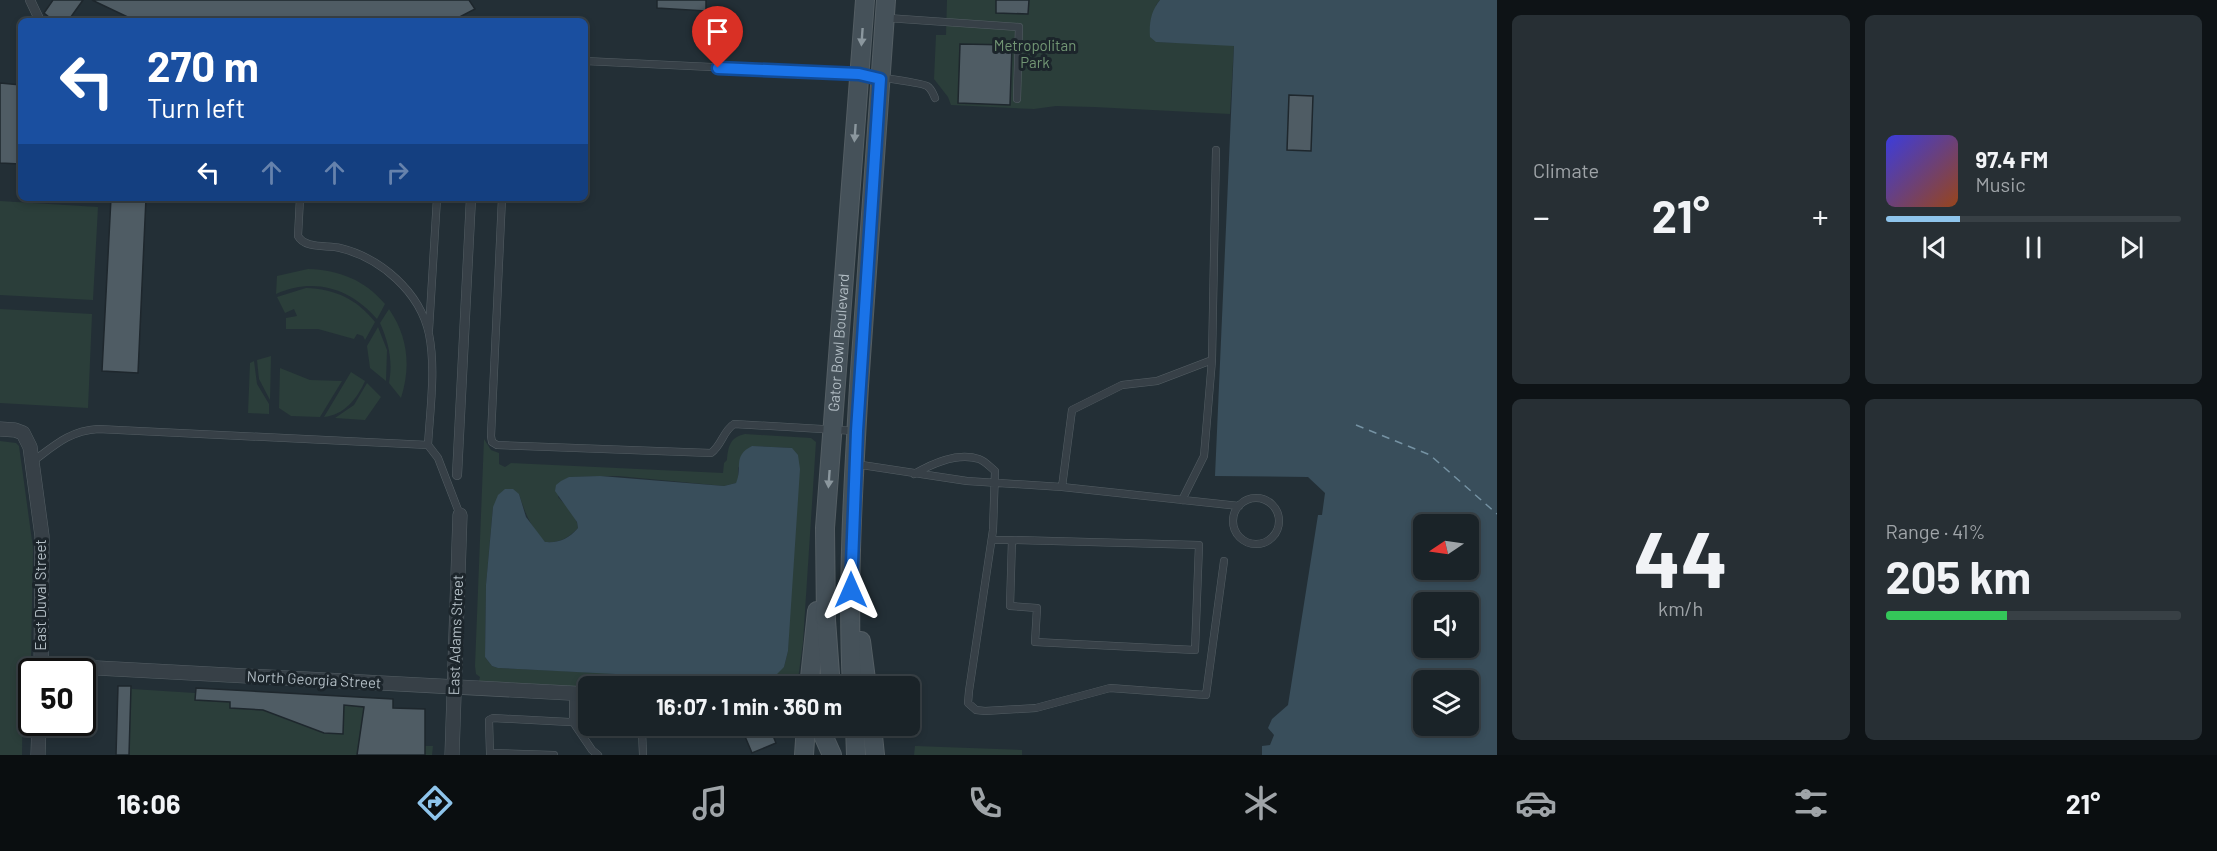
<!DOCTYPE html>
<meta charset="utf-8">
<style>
body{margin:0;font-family:Barlow,sans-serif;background:#272f34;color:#f1f3f6;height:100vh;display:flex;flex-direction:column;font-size:22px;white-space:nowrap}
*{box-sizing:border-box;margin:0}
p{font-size:20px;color:#9fa4a8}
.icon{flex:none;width:33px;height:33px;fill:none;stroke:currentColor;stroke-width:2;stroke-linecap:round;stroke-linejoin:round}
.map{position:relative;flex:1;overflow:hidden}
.side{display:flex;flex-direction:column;gap:15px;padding:15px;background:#0e1316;width:720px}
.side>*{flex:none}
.banner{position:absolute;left:18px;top:18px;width:570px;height:183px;border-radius:9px;box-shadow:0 3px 9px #0003,0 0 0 2px #384045;background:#1a4fa0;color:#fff;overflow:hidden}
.needle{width:39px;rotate:257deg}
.controls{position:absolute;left:1413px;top:514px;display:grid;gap:12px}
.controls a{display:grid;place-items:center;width:66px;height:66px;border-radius:9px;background:#1a2328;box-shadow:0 3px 9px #0003,0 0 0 2px #384045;font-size:30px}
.speed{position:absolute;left:18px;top:658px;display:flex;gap:12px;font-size:30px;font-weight:700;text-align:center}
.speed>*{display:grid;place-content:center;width:78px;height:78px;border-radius:50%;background:#1a2328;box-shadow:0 3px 9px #0003,0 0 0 2px #384045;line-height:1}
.speed .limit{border:3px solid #111;border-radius:9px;background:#fff;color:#111}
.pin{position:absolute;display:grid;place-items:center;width:51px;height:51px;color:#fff;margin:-62px -26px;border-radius:50% 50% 50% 0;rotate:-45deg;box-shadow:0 0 6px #0007}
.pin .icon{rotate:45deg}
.me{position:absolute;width:66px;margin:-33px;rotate:0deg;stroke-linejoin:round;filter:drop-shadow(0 0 4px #0008)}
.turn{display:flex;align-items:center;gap:21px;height:126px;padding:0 30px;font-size:27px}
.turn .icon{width:78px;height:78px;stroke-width:2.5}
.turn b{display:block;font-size:42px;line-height:51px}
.lanes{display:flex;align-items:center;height:57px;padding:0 30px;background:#0003;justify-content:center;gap:30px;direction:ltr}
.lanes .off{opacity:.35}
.big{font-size:45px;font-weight:700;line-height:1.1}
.side .card{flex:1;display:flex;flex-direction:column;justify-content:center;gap:9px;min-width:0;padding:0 21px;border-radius:9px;background:#272f34}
.side .dial{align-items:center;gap:0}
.dial b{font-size:78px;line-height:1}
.song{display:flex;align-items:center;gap:18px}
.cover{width:72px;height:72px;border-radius:9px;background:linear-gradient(135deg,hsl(240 70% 55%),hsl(20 70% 35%))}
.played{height:6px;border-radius:3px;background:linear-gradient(90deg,#8ec4eb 25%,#384045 25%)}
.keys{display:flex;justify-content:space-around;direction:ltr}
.heat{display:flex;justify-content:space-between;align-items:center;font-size:33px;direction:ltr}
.charge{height:9px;border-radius:4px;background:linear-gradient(90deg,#34c759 41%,#384045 0)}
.side .tiles{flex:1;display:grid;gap:15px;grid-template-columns:repeat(2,1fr)}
.trip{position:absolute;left:578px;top:676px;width:342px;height:60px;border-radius:9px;background:#1a2328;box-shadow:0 3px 9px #0003,0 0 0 2px #384045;font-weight:700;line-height:60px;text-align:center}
.tabs{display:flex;height:96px;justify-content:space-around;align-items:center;background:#0a0e10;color:#9fa4a8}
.tabs .icon{width:42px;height:42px}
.tabs .active{color:#8ec4eb}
.tabs b{font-size:27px;color:#f1f3f6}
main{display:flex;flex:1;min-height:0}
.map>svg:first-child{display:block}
.green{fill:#2b3e3a;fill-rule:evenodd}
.water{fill:#394e5b;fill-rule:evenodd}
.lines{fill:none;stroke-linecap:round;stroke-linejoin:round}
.ferry{stroke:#7592a3;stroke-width:1.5;stroke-dasharray:8 6;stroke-linecap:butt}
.building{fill:#4f5c64;stroke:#1e272d;stroke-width:1.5}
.service-casing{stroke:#545e64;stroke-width:8}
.pedestrian-casing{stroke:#545e64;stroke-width:10}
.minor-casing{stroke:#545e64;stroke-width:15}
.secondary-casing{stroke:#545e64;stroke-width:20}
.service{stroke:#374047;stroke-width:7}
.pedestrian{stroke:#374047;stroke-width:9}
.minor{stroke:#374047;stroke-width:14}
.secondary{stroke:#455159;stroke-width:18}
.oneway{fill:#8b979e}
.route-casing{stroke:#114b97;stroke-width:15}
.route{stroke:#1a73e8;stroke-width:10}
.labels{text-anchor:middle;stroke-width:6;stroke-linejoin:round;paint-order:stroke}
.park-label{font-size:15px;fill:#729674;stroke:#1c252b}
.street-label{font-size:15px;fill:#b1bcc3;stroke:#1c252b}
</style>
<main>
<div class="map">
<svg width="1497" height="755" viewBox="0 0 1497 755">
<rect width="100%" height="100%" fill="#232f36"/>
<!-- green -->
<path class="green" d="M947 0H1160L1156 5V42L1234 45 1230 114 1094 107 1056 106 1034 109 951 105 948 97 934 79 936 35H946Z
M0 201 98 207 93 300 0 295Z
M308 269C339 270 365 280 385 304L377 319C350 288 314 277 276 294L277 276Z
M306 288C335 289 357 299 375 322L365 340 363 336 357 334 354 339 318 329H286V318L297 316 294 309 285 313 277 297Z
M0 309 92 314 88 408 0 403Z
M389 309C408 337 411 366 401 398L389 383C393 362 389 343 380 323Z
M378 327 387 350 386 381 370 368 367 346Z
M271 356 270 400 259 379 257 360Z
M254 361 257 384 269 404V414L248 413 250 363Z
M280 368 310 380 342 381 320 417 291 416 279 408Z
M351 372 365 381C357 399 344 415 324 417Z
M367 383 381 397 365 420 335 418 354 405Z
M745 434 811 438 816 442 803 642 797 687H588L479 681 480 677 476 674 475 666 484 439 491 450 499 453V464L505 467 511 463 723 473 724 463 727 460C728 447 730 437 745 434ZM752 446 792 448 788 651 784 667 768 677 734 679 498 668 492 666 485 657 486 585 493 507 519 494C525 513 531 528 545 542 560 543 567 539 578 528 577 515 566 506 558 497L569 477 618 476 724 486 736 483 738 480V468Z
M0 441 16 443 19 446 33 548 31 656 23 683 22 755H0Z
M118 686H131L132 689 195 693 196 688 393 699V708L425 709V746H433L432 755H116Z
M915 746 1022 750V755H914Z"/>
<!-- water -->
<path class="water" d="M1160 0H1497V755H1262V746L1270 745 1274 735 1268 728 1272 719 1288 705 1318 515H1322L1325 493 1308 477 1215 476 1234 46 1156 42 1150 37C1149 23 1151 11 1160 0ZM1424 525H1468V570H1424ZM1424 603H1468V648H1424ZM1424 681H1468V726H1424Z
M752 446 792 448 798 455 800 469 788 651 784 667 777 674 768 677 693 678 498 668 492 666 485 657 486 585 493 507 498 495 505 489H513L519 494 526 517 545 542C560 543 568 539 578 528L577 522 555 491 556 485 561 481 569 477 600 476 724 486 736 483C743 468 732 456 752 446Z"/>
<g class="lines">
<!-- ferry -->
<path class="ferry" d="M1356 425 1430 455 1497 514"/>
</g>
<!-- building -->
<path class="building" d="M53 0H83L68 21H54L44 13Z
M92 0H469L475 9 452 21H136Z
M657 0H706V11L657 8Z
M996 0H1029L1028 14 996 13Z
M960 44 1012 45 1010 105 958 103Z
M0 83 21 85V164L0 163Z
M1289 95 1313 96 1311 151 1287 150Z
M111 198H146L138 373 102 371Z
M118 686H131L129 755H116Z
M196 688 393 699V708L425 709V755H357L364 707 344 705 343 734 324 733 263 710 230 708V702L195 700Z
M744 726H769L776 743 752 753 744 734 746 733Z"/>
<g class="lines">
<!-- service casing -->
<g class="service-casing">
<path id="service" d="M887 18 1019 27 1017 99
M585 61 859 74C872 77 921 82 927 86 932 89 933 94 935 98
M300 198 298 236C305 249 327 245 340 248 381 258 420 292 429 334 436 369 430 410 428 445
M502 198 491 436 492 442 497 445 711 453C722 445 723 431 734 424L856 431
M429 330 437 198
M32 462C55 445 69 431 98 429L428 445 438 458 460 515
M855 464 967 481 1062 487 1239 506
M914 474C933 463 957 452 979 459 985 461 990 467 995 471L993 530 969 691 968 703 976 710 985 711 1036 708 1110 688 1206 695 1224 561
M1062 487 1072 410 1122 385 1157 381 1212 360 1216 150
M1233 521a23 23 0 1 1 46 0a23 23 0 1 1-46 0Z
M1182 500 1204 456 1212 360
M992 540H1012L1199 545 1195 650 1035 642 1037 608 1010 606 1012 540
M573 693V722L592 750 598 755
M635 726 642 731 643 755
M554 755 490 753 489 720 493 718 588 723"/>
</g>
<!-- pedestrian casing -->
<g class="pedestrian-casing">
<path id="pedestrian" d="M30 0 40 21
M457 475 471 198"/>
</g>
<!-- minor casing -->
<g class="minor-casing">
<path id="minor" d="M0 429 15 430 23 433 30 447 42 536 41 672
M41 665 588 694
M38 755 39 723
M452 755 460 515"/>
</g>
<!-- secondary casing -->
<g class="secondary-casing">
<g id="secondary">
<path d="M861 641 867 687"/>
<path d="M809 687 817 611"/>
<path id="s1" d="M831 687 826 620 825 528 865 0"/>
<path d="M852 687C847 587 853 486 859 386 867 258 876 129 886 0"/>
<path d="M819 726 832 755"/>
<path d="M855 726 856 755"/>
<path d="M872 726 875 755"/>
<path d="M804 755 806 726"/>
</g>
</g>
<!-- service -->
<use href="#service" class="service"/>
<!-- pedestrian -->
<use href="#pedestrian" class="pedestrian"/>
<!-- minor -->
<use href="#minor" class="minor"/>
<!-- secondary -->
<use href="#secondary" class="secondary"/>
</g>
<!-- one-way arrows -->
<defs><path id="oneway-solid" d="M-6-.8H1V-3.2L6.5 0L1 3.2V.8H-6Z" transform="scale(1.5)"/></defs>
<g class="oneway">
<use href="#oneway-solid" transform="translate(862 37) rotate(94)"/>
<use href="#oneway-solid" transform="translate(855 133) rotate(94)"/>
<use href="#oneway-solid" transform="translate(829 479) rotate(94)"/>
</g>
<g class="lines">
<!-- route casing -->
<g class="route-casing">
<path id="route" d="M718 68 859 74 880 79 857 431 851 590"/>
</g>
<!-- route -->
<use href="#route" class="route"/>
</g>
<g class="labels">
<!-- park labels -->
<g class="park-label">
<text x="1035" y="51">Metropolitan<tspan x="1035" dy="17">Park</tspan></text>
</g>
<!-- street labels -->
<g class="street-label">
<text dy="5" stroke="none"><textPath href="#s1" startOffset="345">Gator Bowl Boulevard</textPath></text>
<text transform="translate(41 595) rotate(-90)" y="5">East Duval Street</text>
<text transform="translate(456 635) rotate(-88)" y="5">East Adams Street</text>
<text transform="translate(314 680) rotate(3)" y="5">North Georgia Street</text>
</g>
</g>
</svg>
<div class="controls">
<a><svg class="needle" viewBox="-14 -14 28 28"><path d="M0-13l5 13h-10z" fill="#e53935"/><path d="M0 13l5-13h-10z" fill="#9fa4a8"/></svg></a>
<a><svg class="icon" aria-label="sound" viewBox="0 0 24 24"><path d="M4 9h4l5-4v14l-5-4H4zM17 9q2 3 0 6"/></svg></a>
<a><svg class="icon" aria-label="layers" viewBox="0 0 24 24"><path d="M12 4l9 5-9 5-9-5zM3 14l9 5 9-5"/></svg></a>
</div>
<div class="speed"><div class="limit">50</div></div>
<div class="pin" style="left:718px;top:68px;background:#d93025"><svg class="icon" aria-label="arrive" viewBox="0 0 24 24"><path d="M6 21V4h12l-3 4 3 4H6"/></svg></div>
<svg class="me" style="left:851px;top:590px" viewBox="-20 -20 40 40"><path d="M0-17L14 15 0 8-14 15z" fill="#1a73e8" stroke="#fff" stroke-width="4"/></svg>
<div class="trip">16:07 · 1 min · 360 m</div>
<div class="banner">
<div class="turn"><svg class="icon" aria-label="left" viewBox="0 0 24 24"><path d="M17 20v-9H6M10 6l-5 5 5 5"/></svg><div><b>270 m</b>Turn left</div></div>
<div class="lanes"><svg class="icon" aria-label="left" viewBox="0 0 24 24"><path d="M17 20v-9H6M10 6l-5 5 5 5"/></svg><svg class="icon off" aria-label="ahead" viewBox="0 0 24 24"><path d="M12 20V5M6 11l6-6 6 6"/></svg><svg class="icon off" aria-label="ahead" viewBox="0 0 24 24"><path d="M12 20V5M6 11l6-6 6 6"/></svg><svg class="icon off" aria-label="right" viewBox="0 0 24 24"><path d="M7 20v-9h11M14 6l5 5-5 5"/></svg></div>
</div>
</div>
<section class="side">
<div class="tiles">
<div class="card"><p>Climate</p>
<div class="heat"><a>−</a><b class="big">21°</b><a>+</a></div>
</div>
<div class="card">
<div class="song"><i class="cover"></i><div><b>97.4 FM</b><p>Music</p></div></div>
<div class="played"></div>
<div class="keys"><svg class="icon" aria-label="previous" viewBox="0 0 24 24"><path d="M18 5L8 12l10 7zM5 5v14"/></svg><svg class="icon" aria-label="pause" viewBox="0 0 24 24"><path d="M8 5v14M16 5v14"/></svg><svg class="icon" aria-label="next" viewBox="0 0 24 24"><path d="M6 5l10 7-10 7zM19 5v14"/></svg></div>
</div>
<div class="card dial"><b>44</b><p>km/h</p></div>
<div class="card"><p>Range · 41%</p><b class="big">205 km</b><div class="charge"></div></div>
</div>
</section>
</main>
<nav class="tabs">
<b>16:06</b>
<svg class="icon active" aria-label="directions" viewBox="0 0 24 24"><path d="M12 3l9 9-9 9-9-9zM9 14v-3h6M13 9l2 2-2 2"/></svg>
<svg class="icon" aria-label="music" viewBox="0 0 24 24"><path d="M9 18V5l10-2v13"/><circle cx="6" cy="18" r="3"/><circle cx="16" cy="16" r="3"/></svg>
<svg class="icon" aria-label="phone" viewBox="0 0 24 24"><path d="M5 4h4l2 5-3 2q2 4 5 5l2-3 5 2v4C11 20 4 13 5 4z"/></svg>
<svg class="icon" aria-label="climate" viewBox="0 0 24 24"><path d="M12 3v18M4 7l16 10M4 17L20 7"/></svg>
<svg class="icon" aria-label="car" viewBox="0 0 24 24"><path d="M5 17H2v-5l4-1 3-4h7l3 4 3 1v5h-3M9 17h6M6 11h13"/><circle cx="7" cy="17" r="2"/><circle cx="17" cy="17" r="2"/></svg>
<svg class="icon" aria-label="filters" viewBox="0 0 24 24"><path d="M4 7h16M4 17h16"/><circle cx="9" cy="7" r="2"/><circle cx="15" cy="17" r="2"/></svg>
<b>21°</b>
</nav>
